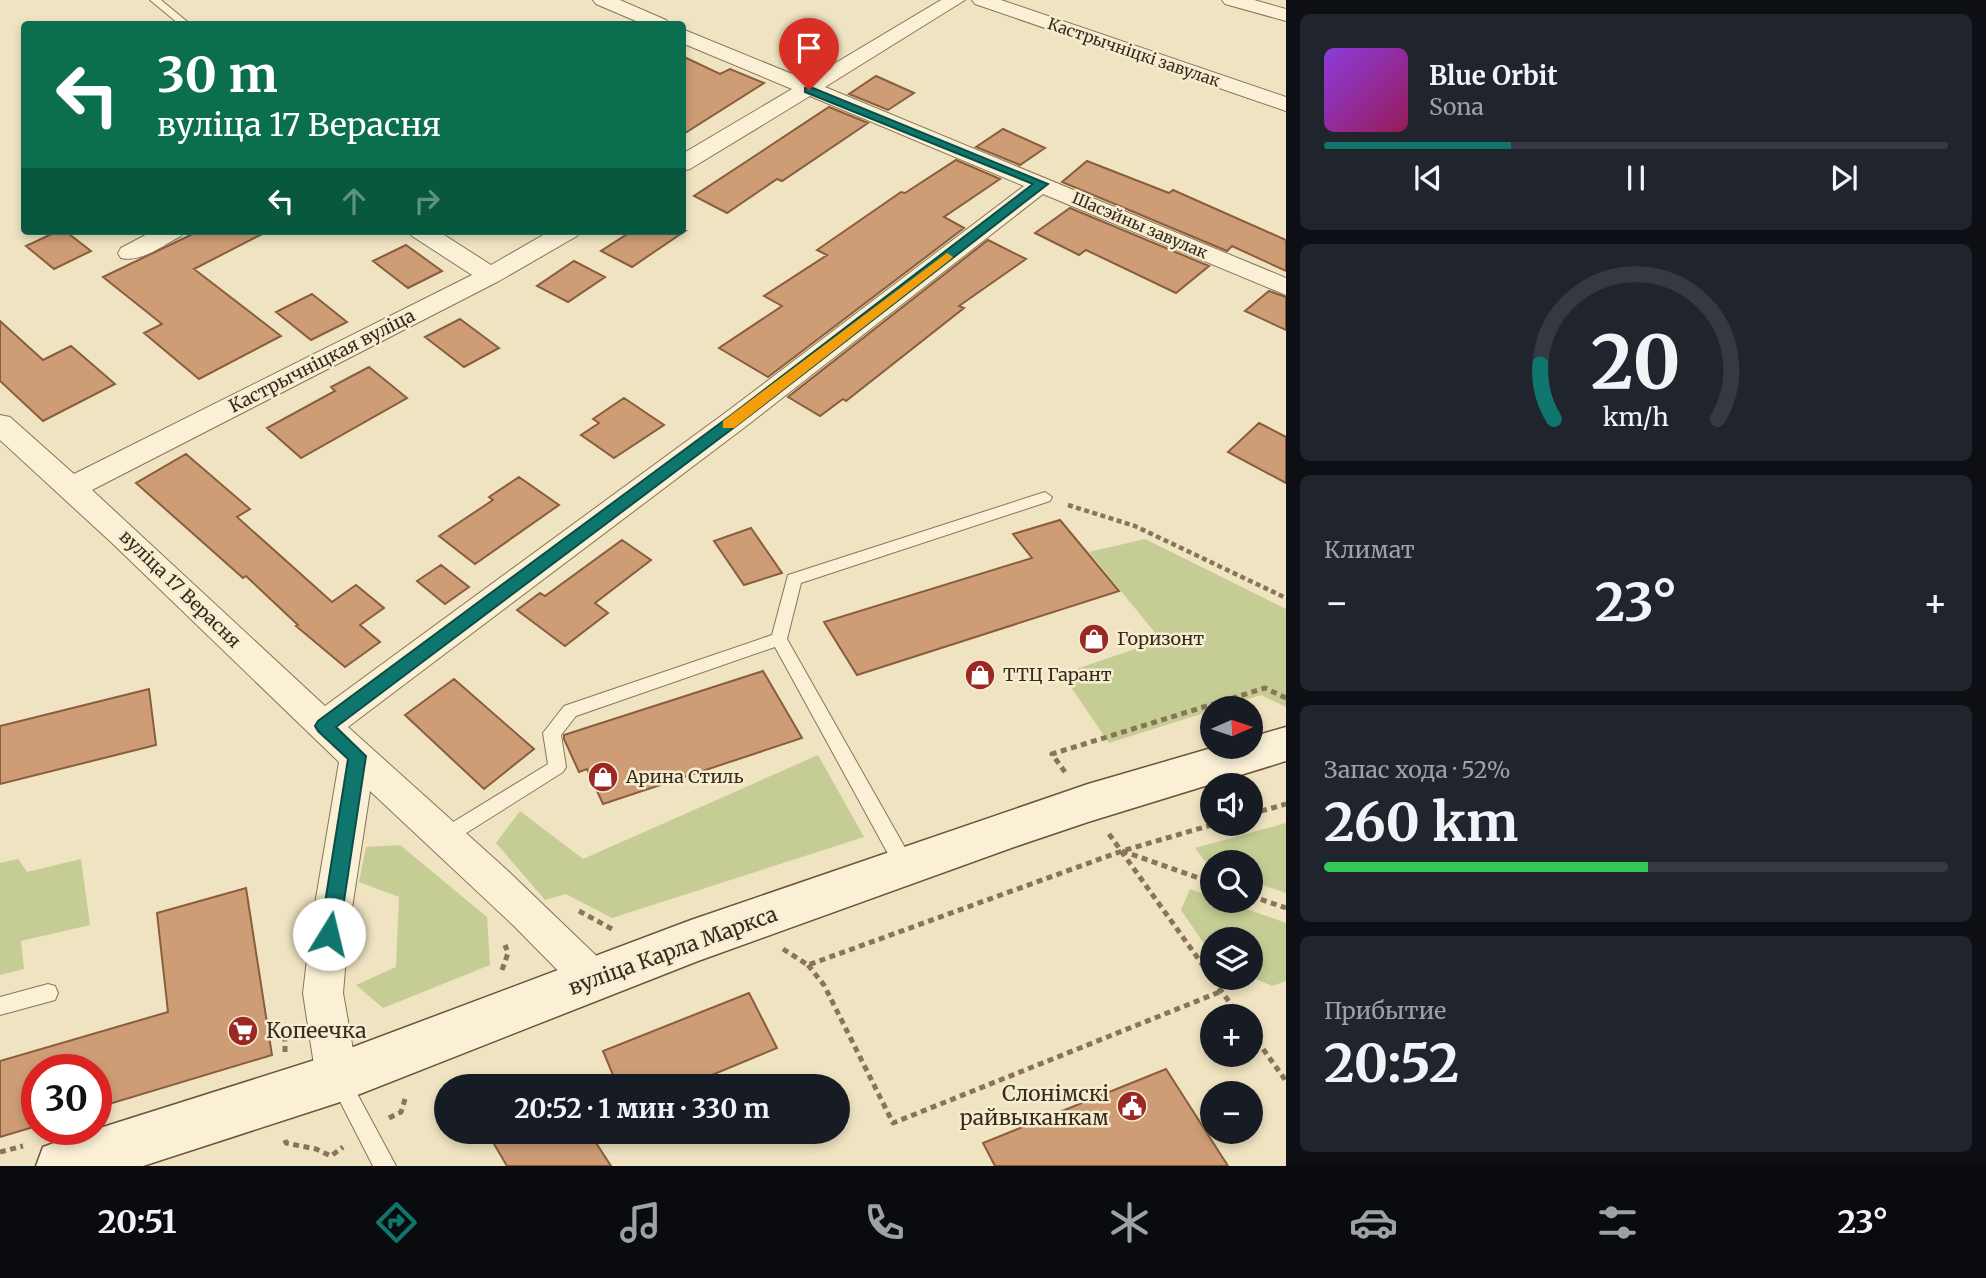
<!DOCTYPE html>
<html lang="ru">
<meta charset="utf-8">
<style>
body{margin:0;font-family:Merriweather,serif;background:#20242c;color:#f1f3f6;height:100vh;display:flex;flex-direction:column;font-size:26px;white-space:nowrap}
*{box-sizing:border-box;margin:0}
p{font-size:23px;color:#9ea1a6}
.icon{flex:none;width:38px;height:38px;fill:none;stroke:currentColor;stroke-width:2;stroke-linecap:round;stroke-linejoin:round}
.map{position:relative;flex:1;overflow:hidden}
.panel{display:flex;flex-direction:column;gap:14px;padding:14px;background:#0d0f14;width:700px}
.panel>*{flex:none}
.guide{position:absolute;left:21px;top:21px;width:665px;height:214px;border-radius:7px;box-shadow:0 4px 10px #0003;background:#0b6e4f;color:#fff;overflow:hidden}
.needle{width:46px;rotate:87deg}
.controls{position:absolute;left:1200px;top:696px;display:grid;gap:14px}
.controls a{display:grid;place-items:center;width:63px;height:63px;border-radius:50%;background:#171b24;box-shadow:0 4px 10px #0003;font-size:35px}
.speed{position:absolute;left:21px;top:1054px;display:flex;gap:14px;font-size:35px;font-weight:700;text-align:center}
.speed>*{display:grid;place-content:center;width:91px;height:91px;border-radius:50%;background:#171b24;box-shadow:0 4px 10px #0003;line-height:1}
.speed .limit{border:10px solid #d22;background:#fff;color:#111}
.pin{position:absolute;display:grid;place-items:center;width:60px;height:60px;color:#fff;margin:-72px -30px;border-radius:50% 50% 50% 0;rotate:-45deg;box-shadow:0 0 7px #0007}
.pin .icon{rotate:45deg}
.me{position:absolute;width:77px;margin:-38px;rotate:9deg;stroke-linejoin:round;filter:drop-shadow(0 0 5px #0008)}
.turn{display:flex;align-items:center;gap:24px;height:147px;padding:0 21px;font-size:32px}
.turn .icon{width:91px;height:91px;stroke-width:2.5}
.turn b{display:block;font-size:49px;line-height:60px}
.lanes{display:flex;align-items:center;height:66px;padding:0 21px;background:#0003;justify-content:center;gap:35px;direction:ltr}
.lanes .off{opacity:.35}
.big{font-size:52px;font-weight:700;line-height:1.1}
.panel .widget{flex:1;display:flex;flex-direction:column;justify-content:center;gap:10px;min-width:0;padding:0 24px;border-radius:10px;background:#20242c}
.panel .dial{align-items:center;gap:0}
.dial svg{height:182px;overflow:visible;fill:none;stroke:#363941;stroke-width:7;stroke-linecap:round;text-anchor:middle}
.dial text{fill:#f1f3f6;stroke:none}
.song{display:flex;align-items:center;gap:21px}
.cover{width:84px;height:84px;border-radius:10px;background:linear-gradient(135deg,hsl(270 70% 55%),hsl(330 70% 35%))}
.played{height:7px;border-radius:4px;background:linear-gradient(90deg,#0f766e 30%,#363941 30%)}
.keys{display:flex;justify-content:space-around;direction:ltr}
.heat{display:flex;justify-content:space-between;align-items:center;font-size:38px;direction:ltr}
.charge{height:10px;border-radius:5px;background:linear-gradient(90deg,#34c759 52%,#363941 0)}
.trip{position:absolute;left:434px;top:1074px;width:416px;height:70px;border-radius:35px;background:#171b24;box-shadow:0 4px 10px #0003;font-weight:700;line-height:70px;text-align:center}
.tab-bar{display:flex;height:112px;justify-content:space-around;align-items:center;background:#090b0e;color:#9ea1a6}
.tab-bar .icon{width:49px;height:49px}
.tab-bar .on{color:#0f766e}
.tab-bar b{font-size:32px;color:#f1f3f6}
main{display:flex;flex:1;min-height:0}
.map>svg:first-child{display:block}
.green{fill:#c5cd95}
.building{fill:#ce9d76;stroke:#895d3d;stroke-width:2}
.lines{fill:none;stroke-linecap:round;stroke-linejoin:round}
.lane-casing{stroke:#897458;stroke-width:2}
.street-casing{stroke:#897458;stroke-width:2}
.secondary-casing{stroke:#6b543b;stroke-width:3}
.path-far1{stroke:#897458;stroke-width:4.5;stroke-dasharray:5 3.5;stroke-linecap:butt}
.path{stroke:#897458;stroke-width:5;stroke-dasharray:6 4.5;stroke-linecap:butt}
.lane{fill:#faf0d5;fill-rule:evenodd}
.street{fill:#faf0d5;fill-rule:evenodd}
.secondary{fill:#faf0d5;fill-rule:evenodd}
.route{fill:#0f766e;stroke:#0a4d48;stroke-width:2}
.slow{fill:#f59e0b}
.labels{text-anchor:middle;stroke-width:5;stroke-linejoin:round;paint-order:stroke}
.far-street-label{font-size:16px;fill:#382b1d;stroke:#f6edd1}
.street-label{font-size:18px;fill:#382b1d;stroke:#f6edd1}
.poi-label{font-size:18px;fill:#382b1d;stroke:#f6edd1;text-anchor:start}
.near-street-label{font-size:21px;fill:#382b1d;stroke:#f6edd1}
.near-poi-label{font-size:21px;fill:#382b1d;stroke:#f6edd1;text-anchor:start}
</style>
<main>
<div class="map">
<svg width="1286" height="1166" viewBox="0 0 1286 1166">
<rect width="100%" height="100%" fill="#efe3c1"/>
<!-- green -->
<path class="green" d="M1145 539 1286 609V707L1261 695 1109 743 1062 674 1161 640 1089 552Z
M818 755 864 837 612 918 566 894 545 900 496 843 520 811 583 859Z
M1286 823V893L1251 881V863H1213V867L1208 865 1195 848Z
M400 845 487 917 490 965 383 1008 356 985 396 967 399 897 359 882 366 847Z
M18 859 27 872 81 859 90 925 21 941 24 969 0 975V863Z
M1190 889 1213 897V901H1225L1286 923V981L1272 986 1251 977V940H1213V957L1181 910Z"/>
<!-- building -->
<path class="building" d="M682 56 720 74 730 69 764 83 682 135Z
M876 76 914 93 888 110 849 94Z
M829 107 868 123 782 181 777 179 727 213 694 196Z
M1003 129 1045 148 1020 165 976 147Z
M956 160 1000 179 944 217 964 228 768 377 719 348 782 306 764 296 827 255 817 250 901 192 905 193Z
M1087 161 1169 193 1173 190 1286 240V271L1232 246 1227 251 1062 182Z
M1070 208 1209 266 1176 293 1086 250 1079 255 1035 233Z
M58 231H65L91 251 54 269 26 246Z
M199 231H268L194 269 281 336 199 379 144 333 162 324 103 277Z
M632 231H685L632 267 601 251Z
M988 240 1026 259 959 306 964 308 846 401 843 399 820 416 788 397Z
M406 245 442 271 408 288 373 261Z
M574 261 605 277 568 302 537 286Z
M1269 291 1286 297V330L1245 311Z
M312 294 347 322 311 340 276 312Z
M460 319 499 348 464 367 425 337Z
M0 321 43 360 71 346 115 384 43 421 0 381Z
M369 367 407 398 301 458 267 428 335 391 331 387Z
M624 398 664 425 614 458 581 435 599 423 593 419Z
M1259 423 1286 437V483L1228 452Z
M186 454 250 509 237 517 332 602 356 585 384 608 360 625 380 642 345 667 296 626 298 625 246 576 243 578 136 483Z
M519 477 559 505 475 564 439 536 493 500 489 497Z
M1060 520 1119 591 857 675 824 622 1032 558 1013 534Z
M751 528 782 573 744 585 714 541Z
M622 540 651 560 595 603 608 613 565 646 517 610 540 593 545 596Z
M441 565 469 587 445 604 417 581Z
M763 671 802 738 603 804 587 769 579 772 564 739V735Z
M454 679 534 749 484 789 405 715Z
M149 689 156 745 0 784V726Z
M246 888 272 1055 96 1108V1069H37V1126L0 1137V1061L168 1012 157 913Z
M749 993 777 1048 683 1087H618L603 1051Z
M1166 1069 1228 1166H995L983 1143Z
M487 1132H589L611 1166H507Z"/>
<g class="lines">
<!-- lane casing -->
<g class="lane-casing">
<path id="lane" d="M150 0H161L190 24H179Z
M1045 492 1052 497 1050 501 801 583 787 639 912 860 914 866 912 872 905 874 898 872 775 647 576 716 561 735 566 767 563 772 452 842 446 844 440 842 437 836 440 830 548 764 543 733 564 706 772 635 788 575Z
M48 984 55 986 58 993 55 1000 0 1015V997Z
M339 1070 346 1073 396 1166H373L329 1080 332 1073Z"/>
</g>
<!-- street casing -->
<g class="street-casing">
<path id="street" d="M593 0H620L666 20 669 24H643L596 4Z
M941 0H965L825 87 1286 278V295L1043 194 745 427 348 727 507 870 607 966 613 979 607 992 593 997 579 992 514 926 370 791 348 934 343 993 358 1078 352 1092 337 1098 322 1092 316 1078 303 993 310 934 339 762 112 543 0 440V415L10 417 74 474 472 275 412 236 409 231H438L491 265 550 231H580L577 236 499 281 92 490 325 706 725 413 1024 186 810 96 690 169 682 171V154L792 89 682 43V29L807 80Z
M972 0H1001L1286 97V111L975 4Z
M1222 0H1254L1286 9V21L1225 4Z
M153 231H184L181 236C163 245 141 263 121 258L118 253 121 248Z"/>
</g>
<!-- secondary casing -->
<g class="secondary-casing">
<path id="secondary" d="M1286 727V761L1088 822 1014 847 698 961 337 1103 143 1166H36L43 1147 62 1140 337 1053 691 920 1088 784 1215 747H1251V737Z"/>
</g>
<!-- path-far1 -->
<path class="path-far1" d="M1068 505 1135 526 1286 598"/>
<!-- path -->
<path class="path" d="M1065 772 1052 754 1265 688 1286 698
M1251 814 1286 804
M1109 834 1240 1017
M1122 851 1213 883
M1251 896 1286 908
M579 911 612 929
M783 949 808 965 1122 851 1215 824
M808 965 824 985 893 1123 1222 991
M502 970 508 953 505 945
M1251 1032 1286 1081
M285 1052V1037L292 1034
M389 1118 401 1112 406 1096
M285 1140 286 1143 316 1149 331 1156 343 1147
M0 1152 23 1146"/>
<!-- lane -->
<use href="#lane" class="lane"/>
<!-- street -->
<use href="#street" class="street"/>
<!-- secondary -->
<use href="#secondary" class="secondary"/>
</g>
<!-- route -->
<path class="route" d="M805 88H813L1048 184 740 423 336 727 366 756 339 934 336 940 329 943 322 940 320 934 348 759 318 731 315 726 318 721 730 416 1033 184 805 92Z"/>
<!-- slow -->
<path class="slow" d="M947 253 953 257 951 259 734 428H723V421Z"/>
<!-- icons -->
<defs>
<g id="shop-disc" transform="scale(1.575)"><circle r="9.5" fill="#9a2926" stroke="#f6edd1"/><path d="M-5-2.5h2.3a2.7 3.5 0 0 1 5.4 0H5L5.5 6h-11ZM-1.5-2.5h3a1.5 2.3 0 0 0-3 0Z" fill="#fff"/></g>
<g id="supermarket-disc" transform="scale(1.575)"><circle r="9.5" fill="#9a2926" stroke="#f6edd1"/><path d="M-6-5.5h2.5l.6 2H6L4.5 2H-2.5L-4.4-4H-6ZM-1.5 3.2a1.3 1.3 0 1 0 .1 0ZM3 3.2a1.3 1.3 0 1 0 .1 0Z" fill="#fff"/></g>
<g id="civic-disc" transform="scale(1.575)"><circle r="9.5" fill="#9a2926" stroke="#f6edd1"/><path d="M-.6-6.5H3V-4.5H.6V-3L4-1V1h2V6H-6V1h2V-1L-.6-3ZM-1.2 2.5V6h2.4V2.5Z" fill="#fff"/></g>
</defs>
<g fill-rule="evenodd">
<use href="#shop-disc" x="1094" y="639"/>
<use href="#shop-disc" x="980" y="675"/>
<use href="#shop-disc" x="603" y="777"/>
<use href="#supermarket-disc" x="243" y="1031"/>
<use href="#civic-disc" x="1132" y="1106"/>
</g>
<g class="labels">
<!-- far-street labels -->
<g class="far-street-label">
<text transform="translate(1134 52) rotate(19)" y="6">Кастрычніцкі завулак</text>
<text transform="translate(1140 225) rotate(23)" y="6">Шасэйны завулак</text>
</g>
<!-- street labels -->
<g class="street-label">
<text transform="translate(322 361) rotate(-27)" y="6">Кастрычніцкая вуліца</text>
<text transform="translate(180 589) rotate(44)" y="6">вуліца 17 Верасня</text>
</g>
<!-- poi labels -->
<g class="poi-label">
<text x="1117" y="645">Горизонт</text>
<text x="1003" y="681">ТТЦ Гарант</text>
<text x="626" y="783">Арина Стиль</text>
</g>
<!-- near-street labels -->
<g class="near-street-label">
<text transform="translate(673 951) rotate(-20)" y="7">вуліца Карла Маркса</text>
</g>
<!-- near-poi labels -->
<g class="near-poi-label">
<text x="266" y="1038">Копеечка</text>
<text x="1109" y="1101" text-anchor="end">Слонімскі<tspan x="1109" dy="24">райвыканкам</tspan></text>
</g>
</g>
</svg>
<div class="controls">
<a><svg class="needle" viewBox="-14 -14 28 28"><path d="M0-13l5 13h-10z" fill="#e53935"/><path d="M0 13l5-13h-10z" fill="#9ea1a6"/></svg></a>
<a><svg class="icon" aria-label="sound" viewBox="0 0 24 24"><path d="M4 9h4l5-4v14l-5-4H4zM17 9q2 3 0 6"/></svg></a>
<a><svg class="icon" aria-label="search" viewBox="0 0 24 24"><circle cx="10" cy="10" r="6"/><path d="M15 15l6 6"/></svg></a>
<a><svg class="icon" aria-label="layers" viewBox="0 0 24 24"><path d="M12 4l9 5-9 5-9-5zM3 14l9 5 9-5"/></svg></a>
<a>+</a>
<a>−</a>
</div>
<div class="speed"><div class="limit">30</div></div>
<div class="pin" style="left:809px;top:90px;background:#d93025"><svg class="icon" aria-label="arrive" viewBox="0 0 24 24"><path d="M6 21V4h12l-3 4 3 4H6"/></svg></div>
<svg class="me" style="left:329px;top:934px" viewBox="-20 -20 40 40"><circle r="19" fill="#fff"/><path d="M0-13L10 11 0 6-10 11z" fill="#0f766e"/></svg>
<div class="trip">20:52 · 1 мин · 330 m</div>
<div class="guide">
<div class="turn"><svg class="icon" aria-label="left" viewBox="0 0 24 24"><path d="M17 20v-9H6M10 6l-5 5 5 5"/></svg><div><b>30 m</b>вуліца 17 Верасня</div></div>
<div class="lanes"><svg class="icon" aria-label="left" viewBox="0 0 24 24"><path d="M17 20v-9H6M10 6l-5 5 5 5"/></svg><svg class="icon off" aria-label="ahead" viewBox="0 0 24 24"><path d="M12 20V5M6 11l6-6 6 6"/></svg><svg class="icon off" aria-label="right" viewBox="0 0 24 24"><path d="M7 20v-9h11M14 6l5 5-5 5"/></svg></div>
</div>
</div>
<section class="panel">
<div class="widget">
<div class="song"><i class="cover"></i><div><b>Blue Orbit</b><p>Sona</p></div></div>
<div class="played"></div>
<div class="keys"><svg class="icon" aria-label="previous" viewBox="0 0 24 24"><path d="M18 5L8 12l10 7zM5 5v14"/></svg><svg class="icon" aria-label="pause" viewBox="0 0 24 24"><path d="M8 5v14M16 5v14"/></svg><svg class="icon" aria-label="next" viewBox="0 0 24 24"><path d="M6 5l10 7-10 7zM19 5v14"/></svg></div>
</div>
<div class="widget dial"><svg viewBox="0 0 100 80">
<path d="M14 69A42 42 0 1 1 86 69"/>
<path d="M14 69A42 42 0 0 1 8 45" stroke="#0f766e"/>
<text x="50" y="56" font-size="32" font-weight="700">20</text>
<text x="50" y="72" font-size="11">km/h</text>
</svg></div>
<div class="widget"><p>Климат</p>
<div class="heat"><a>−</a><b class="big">23°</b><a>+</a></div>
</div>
<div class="widget"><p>Запас хода · 52%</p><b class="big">260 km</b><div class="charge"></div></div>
<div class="widget"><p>Прибытие</p><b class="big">20:52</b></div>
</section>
</main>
<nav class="tab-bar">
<b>20:51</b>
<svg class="icon on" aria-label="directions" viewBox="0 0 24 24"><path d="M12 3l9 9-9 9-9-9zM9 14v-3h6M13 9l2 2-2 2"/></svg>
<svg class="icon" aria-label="music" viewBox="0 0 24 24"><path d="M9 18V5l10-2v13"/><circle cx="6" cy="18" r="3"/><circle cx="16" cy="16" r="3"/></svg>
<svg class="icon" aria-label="phone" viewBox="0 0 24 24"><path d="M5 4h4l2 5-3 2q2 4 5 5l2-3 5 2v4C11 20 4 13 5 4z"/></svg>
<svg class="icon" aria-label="climate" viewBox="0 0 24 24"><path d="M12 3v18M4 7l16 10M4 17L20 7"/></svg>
<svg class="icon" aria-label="car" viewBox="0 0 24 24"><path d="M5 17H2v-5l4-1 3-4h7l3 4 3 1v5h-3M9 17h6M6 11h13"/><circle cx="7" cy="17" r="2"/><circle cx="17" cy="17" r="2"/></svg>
<svg class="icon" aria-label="filters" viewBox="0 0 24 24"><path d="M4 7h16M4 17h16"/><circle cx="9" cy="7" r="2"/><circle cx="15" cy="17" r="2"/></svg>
<b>23°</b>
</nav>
